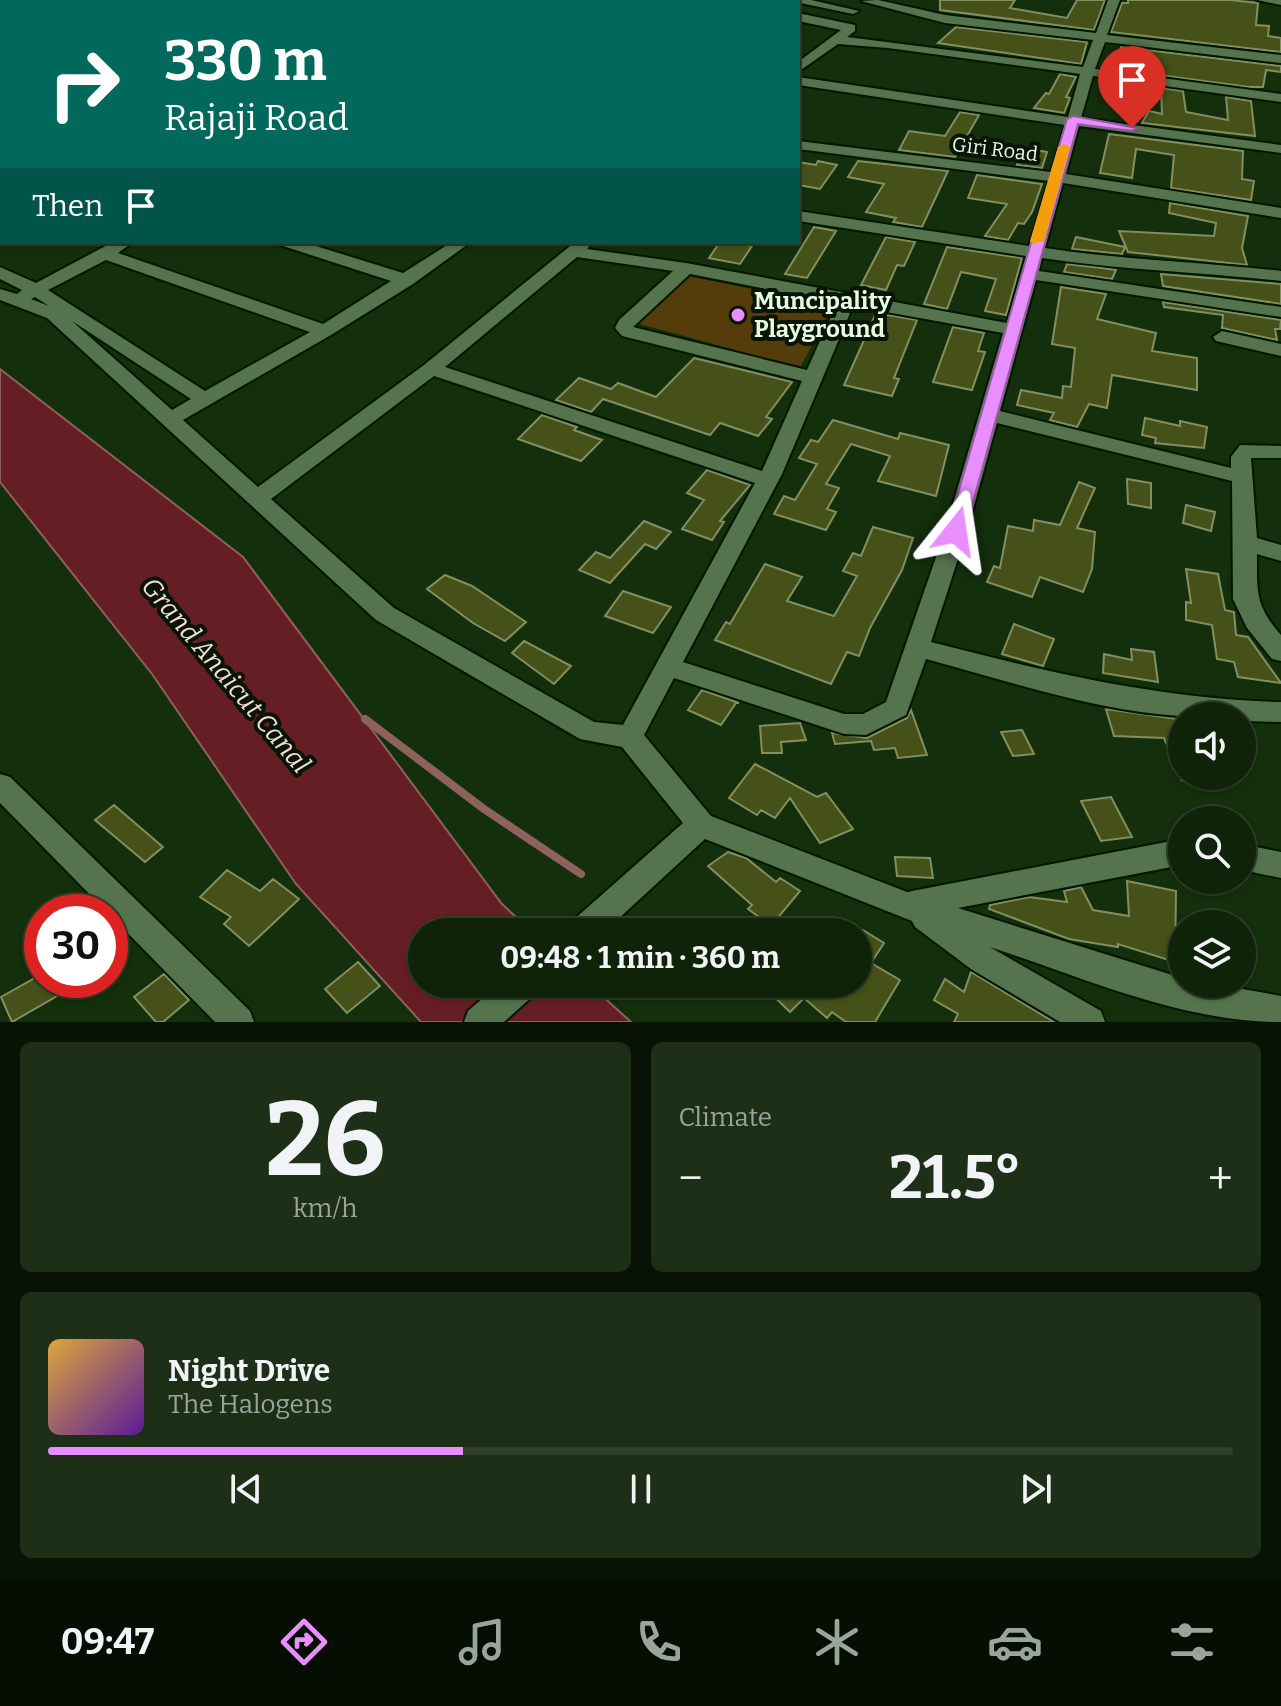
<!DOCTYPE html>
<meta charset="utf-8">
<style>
body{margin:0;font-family:Bitter,serif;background:#1d2f17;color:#f1f3f6;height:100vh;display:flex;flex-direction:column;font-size:30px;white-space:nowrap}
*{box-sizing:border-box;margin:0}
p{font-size:26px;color:#9ba49c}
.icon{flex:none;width:44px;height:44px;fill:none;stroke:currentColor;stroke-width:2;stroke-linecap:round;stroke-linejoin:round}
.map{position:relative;height:1022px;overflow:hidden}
.side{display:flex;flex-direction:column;gap:20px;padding:20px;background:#081305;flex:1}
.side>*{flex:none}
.guide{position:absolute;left:0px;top:0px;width:800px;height:244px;box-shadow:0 2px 6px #0004,0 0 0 2px #2f402a;background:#00695c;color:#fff;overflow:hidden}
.buttons{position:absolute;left:1168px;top:702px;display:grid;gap:16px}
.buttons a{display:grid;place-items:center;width:88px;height:88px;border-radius:50%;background:#0f2309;box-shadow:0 2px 6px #0004,0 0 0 2px #2f402a;font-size:40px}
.speed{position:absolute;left:24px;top:894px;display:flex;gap:16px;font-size:40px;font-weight:700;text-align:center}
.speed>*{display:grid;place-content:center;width:104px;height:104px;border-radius:50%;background:#0f2309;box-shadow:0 2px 6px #0004,0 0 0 2px #2f402a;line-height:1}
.speed .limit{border:12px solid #d22;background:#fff;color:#111}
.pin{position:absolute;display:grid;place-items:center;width:68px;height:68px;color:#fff;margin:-82px -34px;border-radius:50% 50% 50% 0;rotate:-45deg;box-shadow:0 0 8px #0007}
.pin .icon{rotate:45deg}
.me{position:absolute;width:88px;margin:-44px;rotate:15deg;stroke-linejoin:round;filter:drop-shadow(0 0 6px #0008)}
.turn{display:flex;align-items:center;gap:28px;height:168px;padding:0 32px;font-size:36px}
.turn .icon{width:104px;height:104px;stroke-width:2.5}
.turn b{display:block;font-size:56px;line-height:68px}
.then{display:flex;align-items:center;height:76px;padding:0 32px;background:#0003;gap:16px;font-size:30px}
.big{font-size:60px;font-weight:700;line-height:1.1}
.side .tile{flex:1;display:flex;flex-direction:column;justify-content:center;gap:12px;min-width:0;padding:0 28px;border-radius:12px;background:#1d2f17}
.side .dial{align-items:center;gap:0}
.dial b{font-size:104px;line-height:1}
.song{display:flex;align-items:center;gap:24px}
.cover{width:96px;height:96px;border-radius:12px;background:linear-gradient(135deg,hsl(40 70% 55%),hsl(270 70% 35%))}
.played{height:8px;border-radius:4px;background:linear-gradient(90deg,#e98efe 35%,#2f402a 35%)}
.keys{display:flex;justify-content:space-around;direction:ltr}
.heat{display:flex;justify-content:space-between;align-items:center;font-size:44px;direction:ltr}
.side .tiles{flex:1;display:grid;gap:20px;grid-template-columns:1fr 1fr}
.tile:last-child{grid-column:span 2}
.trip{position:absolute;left:408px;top:918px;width:464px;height:80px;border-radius:40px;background:#0f2309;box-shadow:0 2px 6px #0004,0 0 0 2px #2f402a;font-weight:700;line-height:80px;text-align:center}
.dock{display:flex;height:128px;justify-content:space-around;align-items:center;background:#060e04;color:#9ba49c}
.dock .icon{width:56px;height:56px}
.dock .selected{color:#e98efe}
.dock b{font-size:36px;color:#f1f3f6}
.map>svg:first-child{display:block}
.green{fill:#553c0b}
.water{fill:#651f24;stroke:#8d615e;stroke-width:2}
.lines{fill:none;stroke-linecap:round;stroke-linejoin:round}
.stream{stroke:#8d615e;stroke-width:8}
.building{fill:#465119;stroke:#838f60;stroke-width:2}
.street-casing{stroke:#001700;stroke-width:4}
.street{fill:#55744e;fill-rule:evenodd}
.route{fill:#e98efe;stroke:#975ca5;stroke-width:2}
.slow{fill:#f59e0b}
.poi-dot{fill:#e98efe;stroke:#081406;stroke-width:3}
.labels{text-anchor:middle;stroke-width:8;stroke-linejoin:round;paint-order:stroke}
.far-street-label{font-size:20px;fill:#e9fae4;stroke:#081406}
.poi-label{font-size:24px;font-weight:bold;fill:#e9fae4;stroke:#081406;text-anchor:start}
.water-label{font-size:26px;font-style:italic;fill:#f3dcdb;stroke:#081406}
</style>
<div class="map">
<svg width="1281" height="1022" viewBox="0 0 1281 1022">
<rect width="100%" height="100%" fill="#142f0c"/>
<!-- green -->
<path class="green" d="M677 274 833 305 800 368 640 324Z"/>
<!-- water -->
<path class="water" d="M0 369 243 557 502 904 532 932H422V984H589L631 1022H421L296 884 152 674 0 482Z"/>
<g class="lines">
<!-- stream -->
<path class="stream" d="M365 719 484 809 581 874"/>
</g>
<!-- building -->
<path class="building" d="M940 0H1015L1010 8 1067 18 1077 0H1105L1094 30 940 10Z
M1128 0H1230L1258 3 1256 25 1269 26 1268 36 1281 38V52L1111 32 1122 3H1128Z
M956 27 1087 42 1081 64 938 43Z
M1121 47 1281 66V72L1266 70 1263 87H1249L1121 70 1124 51 1120 50Z
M1060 74 1076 77 1066 97 1070 98 1064 113 1034 108 1046 93 1049 94Z
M1161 88 1183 91 1186 112 1228 120 1226 97 1251 101 1255 136 1142 123 1149 111 1162 114Z
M960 112 979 115 955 157 899 150 909 131 945 136Z
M1109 134 1243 151 1242 179 1254 181 1251 200 1171 188 1174 155 1136 149 1132 178 1100 173Z
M1024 148 1047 152 1042 168 1017 165Z
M818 161 837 165 820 189 798 185V162L816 165Z
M858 161 948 171 922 227 893 222 896 218 866 212 884 184 848 177Z
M977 175 1042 184 1032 212 1024 224 1018 223 1008 240 985 236 1007 204 968 198Z
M1170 203 1248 216 1242 248 1247 265 1128 252 1119 231 1214 236 1216 223 1169 213Z
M814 227 836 231 807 278 785 274Z
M886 237 915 242 904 266 897 265 886 290 861 285Z
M1076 237 1125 247 1122 254 1072 249Z
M720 242H732L752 246 740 264 709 258Z
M947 247 1022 258 1006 315 985 311 996 279 961 272 947 309 924 304Z
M1067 264 1102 268 1116 270 1112 279 1064 272Z
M1161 274 1281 284V304L1163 286Z
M1061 287 1106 294 1097 319 1156 333 1152 351 1197 358V390L1112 375 1107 408 1089 404 1077 427 1050 420 1054 413 1017 405 1021 390 1062 398 1063 386 1071 387 1075 348 1052 344Z
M1163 302 1281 320 1280 329H1275L1277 340 1222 328 1223 315 1164 307Z
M876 313 917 320 894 378 899 379 892 396 844 385Z
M953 327 984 333 978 351 985 352 972 390 933 382Z
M694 358 792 382 766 417 772 419 758 436 720 423 710 435 603 399 591 412 556 400 579 378 611 389 618 383 656 397Z
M542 415 577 427 574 430 602 440 581 461 518 439Z
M1145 418 1180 426V421L1207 427 1204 448 1155 443 1156 438 1142 435Z
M833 420 898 439 900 433 949 445 936 496 878 481 890 456 851 444 826 484 839 488 827 509 836 512 826 530 774 514 784 496 795 500 817 464 799 458 811 440 818 442Z
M707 470 750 485 720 521 724 522 712 540 682 529 704 500 687 493Z
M1127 479 1151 483V508L1128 504Z
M1079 482 1095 488 1077 528 1095 532 1092 569 1083 592 1040 577 1032 597 987 582 994 566 1000 568 1008 526 1033 531 1034 520 1060 525Z
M1186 505 1215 512 1211 531 1183 523Z
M644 521 671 532 656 549 645 544 610 583 579 570 596 552 610 558Z
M873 527 913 538 902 570 870 628 859 656 847 652 831 684 715 640 726 622 730 624 765 564 802 577 787 601 834 616 857 576 843 571 853 553 861 556Z
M1186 569 1218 574 1225 610 1234 612 1236 635 1248 637 1281 683 1238 677 1234 662 1217 659 1212 625 1186 620V602L1191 603Z
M445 575 472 586 526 622 505 641 473 623 427 589Z
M623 591 671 607 653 633 605 616Z
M1014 624 1054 639 1043 666 1002 654Z
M524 641 571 666 554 684 512 653Z
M1131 649 1154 652 1158 682 1103 673 1104 654 1132 660Z
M702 690 739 703H736L721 725 688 710Z
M1106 709 1178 719 1182 730V781L1164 738 1114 736Z
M911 710 927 755 898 758 895 748 874 750 871 741 835 744 832 733 867 738 907 718Z
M800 723 806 740 781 742 782 753H762L760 726Z
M1022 730 1034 754 1013 756 1001 732Z
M755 764 817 797 826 793 853 829 820 843 790 798 775 818 761 810 757 815 729 798Z
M1111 797 1132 837 1101 841 1081 801Z
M114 805 163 847 145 862 95 820Z
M728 852 746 858 776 882 780 878 800 891 771 926 748 909 752 905 708 866Z
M895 857 930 858 933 878 897 876Z
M227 870 260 891 273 879 299 899 249 946 224 924 231 917 200 897Z
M1127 881 1176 891 1175 962 1118 944V947L1069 939 989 909 990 905 1029 897 1067 902 1064 891 1081 887 1093 910 1129 916Z
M86 895 103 912H64Z
M863 930 884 943 871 963 900 980 875 1022H846L832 1012 827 1018 804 998 790 1012 761 984H858V939Z
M358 962 380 986 347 1013 325 989Z
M971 972 1054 1022H954L958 1014 934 1000 945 979 964 992Z
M42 974V980H85L12 1022 1 997Z
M164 974 189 1000 163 1022H156L134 997Z"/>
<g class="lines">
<!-- street casing -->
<g class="street-casing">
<path id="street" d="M50 0H64L66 2H52Z
M410 0H435L437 2H412Z
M590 0H613L615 2H592Z
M786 0H811L859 11 853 14Z
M878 0 945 15 1096 33 1108 0H1120L1107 35 1281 55V63L1105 42 1095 69 1281 94V102L1093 76 1081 118 1281 145V153L1079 126 1066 174 1281 208V218L1063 183 1045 248C1123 260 1202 262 1281 271V281C1201 272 1122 270 1042 258L1039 271 1281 307V317L1036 280 1000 411 1231 468V457L1240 445 1281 446V458H1251L1257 538 1281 545V561L1257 554C1257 592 1255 605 1281 635V661L1272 659 1247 628 1233 599 1232 481 997 423 967 531 931 642C1047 672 1161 699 1281 702V722L1242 721V716C1222 716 1200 717 1180 716 1095 711 1008 681 926 659L906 715 866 735 844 734 674 678 644 735 711 816 907 892 1182 839V865L958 908 1182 978V984H1215L1281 996V1022C1181 1022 1084 978 990 947L1101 1011 1105 1022H1060L971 969 915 927 912 921 705 839 604 932H567L571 922 683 823 622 747 580 739 376 620 47 318 0 300V289L17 294 22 290 0 279V267L36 283 113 242H133L118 253 323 324 391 281 280 245 278 242H303L403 273 452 242H471L413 284 331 335 183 420 258 487 424 365 575 242H593L587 249 686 263 1007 323 1026 256 798 221V211L1029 246 1049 181 798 149V141L1051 172 1065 125 798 85V77L1068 117 1080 74 888 48 838 44 798 72V62L841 30 798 21V13L855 25V31L847 37 1083 67 1093 40 945 23 861 1ZM577 257 673 271 619 320 615 328 622 336 802 381 762 471 445 367ZM106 260 310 332 205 391 48 290ZM690 274 837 303 807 370 633 327ZM35 297 49 306 31 299ZM853 306 1003 333 945 531 886 702 863 714H844L683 662 782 474ZM72 321 191 399 172 410ZM434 376 755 483 623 725 594 722 394 608 271 499Z
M1257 0H1281V5Z
M0 6H2V13H0Z
M2 40V48L0 49V41Z
M0 79H2V87H0Z
M0 124H2V132H0Z
M0 164H2V172H0Z
M1222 331 1281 344V356L1216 341 1213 337Z
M0 774 10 777 250 1011 254 1022H215L0 803Z
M1242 844 1281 852V878L1242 870Z
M499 984H539L534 995 504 1022H464L468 1011Z"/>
</g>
<!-- street -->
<use href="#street" class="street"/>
</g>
<!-- route -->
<path class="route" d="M1073 116 1138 128 1132 131 1078 124 965 531 963 536H949L947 531 1067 119Z"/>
<!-- slow -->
<path class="slow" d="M1064 144 1070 147 1044 241 1032 244 1030 241 1058 147Z"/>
<!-- markers -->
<circle class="poi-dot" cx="738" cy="315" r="8"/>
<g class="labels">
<!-- far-street labels -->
<g class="far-street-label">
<text transform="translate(995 149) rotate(7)" y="7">Giri Road</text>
</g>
<!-- poi labels -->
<g class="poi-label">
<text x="754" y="309">Muncipality<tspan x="754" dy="28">Playground</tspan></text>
</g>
<!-- water labels -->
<g class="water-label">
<text transform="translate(226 675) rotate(50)" y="9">Grand Anaicut Canal</text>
</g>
</g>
</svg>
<div class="buttons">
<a><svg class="icon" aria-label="sound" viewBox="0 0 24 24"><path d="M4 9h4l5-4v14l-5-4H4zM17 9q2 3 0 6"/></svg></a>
<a><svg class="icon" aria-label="search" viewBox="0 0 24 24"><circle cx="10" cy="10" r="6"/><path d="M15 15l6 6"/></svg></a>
<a><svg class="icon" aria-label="layers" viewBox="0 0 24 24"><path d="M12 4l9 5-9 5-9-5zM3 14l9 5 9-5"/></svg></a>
</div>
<div class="speed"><div class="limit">30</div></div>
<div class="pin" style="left:1132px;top:128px;background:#d93025"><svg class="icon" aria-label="arrive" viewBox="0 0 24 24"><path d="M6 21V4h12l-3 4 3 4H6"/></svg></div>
<svg class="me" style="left:956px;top:531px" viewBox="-20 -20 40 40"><path d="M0-17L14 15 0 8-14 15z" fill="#e98efe" stroke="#fff" stroke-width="4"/></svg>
<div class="trip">09:48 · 1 min · 360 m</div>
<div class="guide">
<div class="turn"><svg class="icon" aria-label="right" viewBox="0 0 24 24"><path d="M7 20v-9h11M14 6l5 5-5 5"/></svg><div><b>330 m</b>Rajaji Road</div></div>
<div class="then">Then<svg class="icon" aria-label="arrive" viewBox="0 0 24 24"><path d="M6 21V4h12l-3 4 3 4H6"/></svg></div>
</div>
</div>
<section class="side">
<div class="tiles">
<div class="tile dial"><b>26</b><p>km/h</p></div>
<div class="tile"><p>Climate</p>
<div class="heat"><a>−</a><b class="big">21.5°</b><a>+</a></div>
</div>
<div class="tile">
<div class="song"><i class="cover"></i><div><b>Night Drive</b><p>The Halogens</p></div></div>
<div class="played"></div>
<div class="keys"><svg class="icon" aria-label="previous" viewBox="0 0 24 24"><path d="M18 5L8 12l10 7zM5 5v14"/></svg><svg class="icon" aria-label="pause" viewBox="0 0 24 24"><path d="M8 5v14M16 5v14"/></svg><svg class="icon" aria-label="next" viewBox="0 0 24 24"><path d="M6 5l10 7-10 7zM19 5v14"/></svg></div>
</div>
</div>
</section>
<nav class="dock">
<b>09:47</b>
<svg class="icon selected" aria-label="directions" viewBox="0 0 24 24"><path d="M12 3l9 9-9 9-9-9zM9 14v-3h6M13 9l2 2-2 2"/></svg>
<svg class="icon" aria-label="music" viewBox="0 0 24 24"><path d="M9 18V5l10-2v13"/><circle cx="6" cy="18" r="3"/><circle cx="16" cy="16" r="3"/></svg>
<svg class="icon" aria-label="phone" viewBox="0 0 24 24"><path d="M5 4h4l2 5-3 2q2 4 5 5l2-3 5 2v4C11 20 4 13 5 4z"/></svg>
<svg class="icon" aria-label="climate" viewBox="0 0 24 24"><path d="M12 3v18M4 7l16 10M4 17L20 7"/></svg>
<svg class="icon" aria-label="car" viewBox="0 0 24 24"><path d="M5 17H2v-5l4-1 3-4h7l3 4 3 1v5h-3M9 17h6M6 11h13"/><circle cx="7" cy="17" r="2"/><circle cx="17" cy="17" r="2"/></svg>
<svg class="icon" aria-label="filters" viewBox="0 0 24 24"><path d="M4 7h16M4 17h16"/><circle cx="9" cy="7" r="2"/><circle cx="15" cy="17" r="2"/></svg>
</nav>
